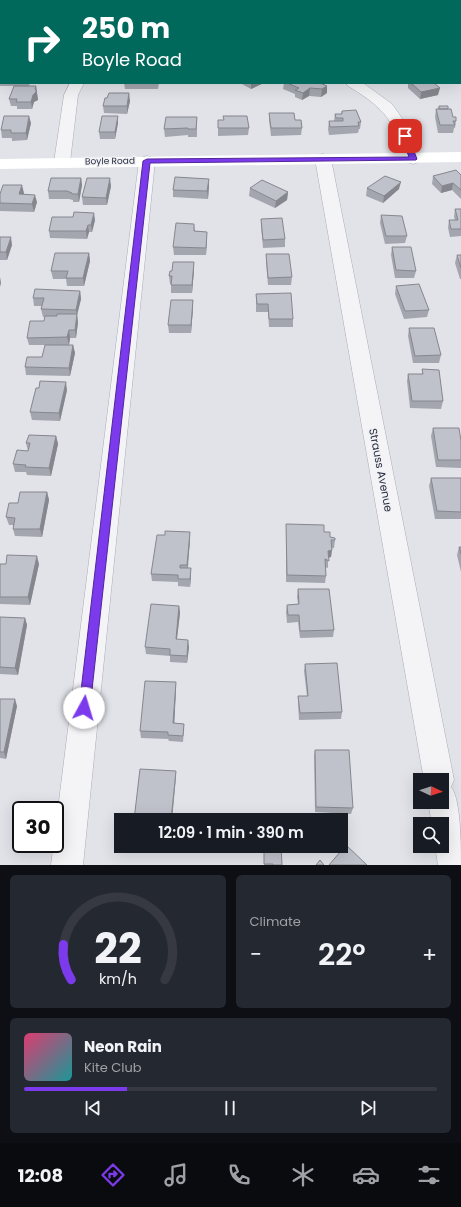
<!DOCTYPE html>
<meta charset="utf-8">
<style>
body{margin:0;font-family:Poppins,sans-serif;background:#242831;color:#f1f3f6;height:100vh;display:flex;flex-direction:column;font-size:15px;white-space:nowrap}
*{box-sizing:border-box;margin:0}
p{font-size:13px;color:#9ea1a6}
.icon{flex:none;width:22px;height:22px;fill:none;stroke:currentColor;stroke-width:2;stroke-linecap:round;stroke-linejoin:round}
.map{position:relative;height:865px;overflow:hidden}
.drawer{display:flex;flex-direction:column;gap:10px;padding:10px;background:#0d0f14;flex:1}
.drawer>*{flex:none}
.banner{position:absolute;left:0px;top:0px;width:461px;height:84px;box-shadow:0 4px 16px #0002;background:#00695c;color:#fff;overflow:hidden}
.needle{width:26px;rotate:94deg}
.buttons{position:absolute;left:413px;top:773px;display:grid;gap:8px}
.buttons a{display:grid;place-items:center;width:36px;height:36px;border-radius:0px;background:#171b24;box-shadow:0 4px 16px #0002;font-size:20px}
.speed{position:absolute;left:12px;top:801px;display:flex;gap:8px;font-size:20px;font-weight:700;text-align:center}
.speed>*{display:grid;place-content:center;width:52px;height:52px;border-radius:50%;background:#171b24;box-shadow:0 4px 16px #0002;line-height:1}
.speed .limit{border:2px solid #111;border-radius:6px;background:#fff;color:#111}
.pin{position:absolute;display:grid;place-items:center;width:34px;height:34px;color:#fff;margin:-17px;border-radius:8px;box-shadow:0 2px 6px #0006}
.me{position:absolute;width:44px;margin:-22px;rotate:6deg;stroke-linejoin:round;filter:drop-shadow(0 0 3px #0008)}
.turn{display:flex;align-items:center;gap:14px;height:84px;padding:0 16px;font-size:18px}
.turn .icon{width:52px;height:52px;stroke-width:2.5}
.turn b{display:block;font-size:28px;line-height:34px}
.big{font-size:30px;font-weight:600;line-height:1.1}
.drawer .tile{flex:1;display:flex;flex-direction:column;justify-content:center;gap:6px;min-width:0;padding:0 14px;border-radius:6px;background:#242831}
.drawer .dial{align-items:center;gap:0}
.dial svg{height:104px;overflow:visible;fill:none;stroke:#363941;stroke-width:7;stroke-linecap:round;text-anchor:middle}
.dial text{fill:#f1f3f6;stroke:none}
.song{display:flex;align-items:center;gap:12px}
.cover{width:48px;height:48px;border-radius:6px;background:linear-gradient(135deg,hsl(340 70% 55%),hsl(180 70% 35%))}
.played{height:4px;border-radius:2px;background:linear-gradient(90deg,#7c3aed 25%,#363941 25%)}
.keys{display:flex;justify-content:space-around;direction:ltr}
.heat{display:flex;justify-content:space-between;align-items:center;font-size:22px;direction:ltr}
.drawer .tiles{flex:1;display:grid;gap:10px;grid-template-columns:1fr 1fr}
.tile:last-child{grid-column:span 2}
.trip{position:absolute;left:114px;top:813px;width:234px;height:40px;border-radius:0px;background:#171b24;box-shadow:0 4px 16px #0002;font-weight:600;line-height:40px;text-align:center}
.dock{display:flex;height:64px;justify-content:space-around;align-items:center;background:#090b0e;color:#9ea1a6}
.dock .icon{width:28px;height:28px}
.dock .current{color:#7c3aed}
.dock b{font-size:18px;color:#f1f3f6}
.map>svg:first-child{display:block}
.lines{fill:none;stroke-linecap:round;stroke-linejoin:round}
.street-casing{stroke:#abadb6;stroke-width:1}
.street{fill:#f4f4f7;fill-rule:evenodd}
.secondary{fill:#fff;fill-rule:evenodd}
.wall{fill:#a4a6af}
.shaded-wall{fill:#86878e}
.building{fill:#bfc1cb;stroke:#86878e}
.route{fill:#7c3aed;stroke:#51269a}
.labels{text-anchor:middle;stroke-width:3;stroke-linejoin:round;paint-order:stroke}
.far-street-label{font-size:9px;fill:#2b2e3f;stroke:#f1f2f6}
.street-label{font-size:11px;fill:#2b2e3f;stroke:#f1f2f6}
</style>
<div class="map">
<svg width="461" height="865" viewBox="0 0 461 865">
<rect width="100%" height="100%" fill="#e2e3e9"/>
<g class="lines">
<!-- street casing -->
<g class="street-casing">
<path id="street" d="M157 0H173V1H157Z
M402 0H417V1H402Z
M460 15H461V24H460Z
M70 83H84L78 95 70 162 68 165 62 167 56 165 54 162 64 95Z
M346 83H363L392 104 411 131 421 159 419 162 413 164 407 162C401 154 401 143 396 133 387 111 368 98 348 86Z
M323 154 329 156 331 159 454 780 451 787C461 799 461 847 461 865H438L435 846H442V824H432L428 802H442V780H424L315 159 317 156Z
M147 156 153 158 155 161 83 865H51L139 161 141 158Z"/>
</g>
<!-- street -->
<use href="#street" class="street"/>
<!-- secondary -->
<path class="secondary" d="M461 152V162L0 169V159Z"/>
</g>
<!-- wall -->
<path class="wall" d="M0 0H17V1H1V16H0Z
M219 0H238L236 1H222Z
M323 0H337L335 1H326Z
M448 0H458L457 1H450Z
M461 38V49H460V39Z
M1 70V83H30L29 86H0V73Z
M124 83H159L158 89H125Z
M240 83H264L251 89Z
M284 83H320L327 93 321 97 309 96 302 100 295 97V94L283 89Z
M408 83H434L438 95 420 99 408 88Z
M36 86 38 100 34 102 32 109H17V106H11L9 99Z
M130 101 127 114 104 113 103 106Z
M439 106 453 117 456 121 455 128H454L453 133H438L435 117 436 109H438Z
M342 111 361 122 360 129H359L358 133 329 135 328 129 329 121H334L335 114H341Z
M269 113 302 128 301 135 271 136 269 120Z
M118 116V123L115 139H100L99 132Z
M197 117V137H188V135L165 137 164 129Z
M218 120 249 128 248 135 218 136Z
M31 123 27 140 12 141V138H2L1 130Z
M461 175V199L452 190 441 193 432 184 433 176Z
M81 178 82 185 79 202H73V200L69 199H49L48 191Z
M209 179V186L208 199 173 197V190Z
M111 186 107 205H83L82 197Z
M250 188 288 192 287 200 275 208 249 196Z
M367 188 399 189 383 203 366 196Z
M24 193 23 194 37 202 34 212 0 211V194Z
M455 209H461V236L450 237 448 228 449 220H455L454 217Z
M381 215 407 236 405 243 385 244 380 223Z
M261 219 285 239V247L263 248 261 226Z
M95 220 92 232H89L87 239 50 238 49 231Z
M194 224 195 231 207 232 206 255H174L173 247Z
M0 237 12 245 7 260H0Z
M392 247 416 271 414 278H395L391 255Z
M89 253 90 261 84 286H67L66 279H53L51 271Z
M266 254 292 277 291 285H268L266 262Z
M457 255H461V279H460L455 263Z
M194 262V270L192 293H171V284H170L169 276 172 271Z
M396 286 429 310 427 317 404 319 395 294Z
M80 291 81 299 77 315 78 322 76 338H70L69 345H73L75 353 70 376 26 375 25 367 42 357 45 345H29L27 338 44 321 45 317H43L41 309 42 306H34L33 298Z
M256 294 293 319V327H269L268 312H256Z
M193 300V308L191 333H169L168 325Z
M409 328 441 355 439 363H413L408 336Z
M422 369 443 401 441 409 410 408 407 381 408 374H422Z
M67 390 60 421 32 420 30 412Z
M433 428 461 441V468L436 467 431 436Z
M56 436 58 444 51 476 27 475 26 472H15L13 464 28 451 26 443Z
M431 478H461V519H435L429 486Z
M47 492 49 500 42 537 15 536 13 529 14 525H9L6 517 18 503Z
M286 524 324 532 330 537 335 540 334 548H332L331 557 328 558V568L325 567 326 576 325 583 286 582Z
M190 532V540L188 568 191 576 190 587 178 586V582L152 581 151 574 165 535Z
M459 547H461V572L457 555Z
M0 564H39L30 605 0 604Z
M298 589 334 630 333 637 300 638 298 622 287 623 286 612 287 605 298 604 297 597Z
M179 606 180 613 177 639 189 647 187 663 170 662V656L146 654 145 647Z
M0 617 25 618 27 625 18 675 0 674Z
M305 664 342 712 341 719 299 720 298 703V696H307L304 671Z
M176 682V689L174 723 184 724V730L183 742 169 741 168 739 141 738 140 731Z
M0 699 17 706 6 759 0 758Z
M315 750 353 808 351 814 315 812 314 756Z
M264 846 282 865H264Z"/>
<!-- shaded-wall -->
<path class="shaded-wall" d="M230 0H238L236 1H230Z
M330 0H337L335 1H330Z
M251 83H264L251 89Z
M36 86 38 100 34 102 32 109 31 102Z
M327 86V93L321 97 322 89Z
M310 88 309 96 302 100 303 93Z
M440 88 438 95 420 99 421 92Z
M129 93 130 101 127 114V106Z
M29 116 31 123 27 140 26 133Z
M118 116V123L115 139V132Z
M81 178 82 185 79 202 78 194Z
M110 178 111 186 107 205 106 198Z
M209 179V186L208 199 207 191Z
M401 182 399 189 383 203 384 196Z
M453 183 452 190 441 193 442 186Z
M22 185 24 193 21 202 19 194Z
M288 192 287 200 275 208 276 201Z
M35 195 37 202 34 212 32 204Z
M94 213 95 220 92 232 91 225Z
M88 225 89 232 87 239 86 231Z
M207 232V239L206 255V248Z
M11 237 12 245 7 260 6 252Z
M89 253 90 261 84 286 83 278Z
M194 262V270L192 293V285Z
M0 277 1 283 0 287Z
M80 291 81 299 77 315 78 322 76 338 75 330 77 317 76 310Z
M193 300V308L191 333V325Z
M69 330 70 338 69 345 67 337Z
M73 345 75 353 70 376 69 368Z
M66 382 67 390 60 421 59 413Z
M56 436 58 444 51 476 49 468Z
M47 492 49 500 42 537 40 529Z
M190 532V540L187 572V565Z
M332 550 331 557 327 558 328 551Z
M37 556 39 564 30 605 28 597Z
M191 568V576L190 587V579Z
M179 606 180 613 176 646V639Z
M25 618 27 625 18 675 15 668Z
M188 640 189 647 187 663V656Z
M176 682V689L174 730 173 723Z
M15 699 17 706 6 759 4 752Z
M176 771V777L172 820H171Z"/>
<!-- building -->
<path class="building" d="M0 0H17L16 1H1V9H0Z
M34 0H59V1H33Z
M77 0H99V1H77Z
M246 0H268L266 1H244Z
M348 0H380L382 1H346Z
M1 70V79H0V73Z
M287 83H320L327 86 322 89 310 88 303 93 295 90 299 88Z
M411 83H434L440 88 421 92Z
M14 86H36L35 89 36 90V92L33 95 31 102H16L17 99H9Z
M109 93H129L127 106H103L105 98H107Z
M439 106H448V109H439Z
M436 109H451L453 117H456V121H453L455 125H440Z
M356 110 361 122H358L359 126 330 127 329 121H343V118H336L335 114H342V111Z
M269 113H294L295 120H301L302 128H271Z
M4 116H29L26 133H11V130H1Z
M102 116H118L115 132H99Z
M223 116H247L249 128H218V120H224Z
M166 117H197L196 129H188V128L164 129Z
M456 170 461 175V190L453 183 442 186 433 176Z
M385 176 401 182 384 196 367 188Z
M175 177 209 179 207 191 173 190Z
M51 178H81L78 194H72V193L67 191H48Z
M87 178H110L106 198 82 197Z
M262 180 288 192 276 201 250 188Z
M3 185H22L19 194 35 195 32 204 0 203V194Z
M455 209H461V229H451L449 220H458Z
M74 212 94 213 91 225H88L86 231H49L52 217H73Z
M381 215 402 216 407 236H386Z
M282 218 285 239 263 240 261 219Z
M176 223 194 224V231L207 232 206 248 173 247Z
M0 237H11L6 252H0Z
M392 247H411L416 271 396 270Z
M55 253H89L83 278H66L68 271H51Z
M266 254H289L292 277 268 278Z
M457 255H461V268Z
M173 262H194L192 285H171L172 276H169L170 271H172Z
M419 284 429 310 405 311 396 286Z
M35 289 80 291 76 310 41 309 44 298H33Z
M291 293 293 319H269L268 304H257L256 294Z
M171 300H193L191 325H168Z
M57 314H77L75 330H69L67 337 27 338 30 321H44L45 316H57Z
M409 328H434L441 355 415 356Z
M45 345H73L69 368 25 367 27 357H42Z
M422 369 439 370 443 401H412L408 374H423Z
M40 381 66 382 59 413 30 412 36 388H39Z
M433 428H459L461 441V460H438Z
M29 435 56 436 49 468 25 467 26 465 13 464 17 450 28 451 30 443H26Z
M431 478H461V512L437 511Z
M20 492H47L40 529H13L15 518 6 517 9 503H18Z
M286 524 324 525V532H330V537L335 538V540H331L332 550 328 551 329 561 325 559 326 576 287 575Z
M165 531 190 532 187 565H180V568H191L190 579H178V575L151 574 157 535H165Z
M459 547H461V554Z
M7 555 37 556 28 597H0V564H6Z
M298 589H329L334 630 300 631 299 615H288L287 605 299 604Z
M151 604 179 606 176 639 188 640 187 656 170 655V649L145 647Z
M0 617 25 618 15 668 0 667Z
M337 663 342 712 300 713 298 696H308L305 664Z
M145 681 176 682 173 723 184 724 183 736 168 735V732L140 731Z
M0 699H15L4 752H0Z
M315 750H349L353 808 316 807Z
M140 769 176 771 171 820H134Z
M346 845 367 865H329Z
M264 846H281L282 865H273V864H264Z
M320 860 324 865H316Z"/>
<!-- route -->
<path class="route" d="M402 134 408 136 417 159 416 160 150 163 90 708 88 712 84 714 80 712 79 708 143 161 147 159 409 157 401 136Z"/>
<g class="labels">
<!-- far-street labels -->
<g class="far-street-label">
<text transform="translate(110 161) rotate(-1)" y="3">Boyle Road</text>
</g>
<!-- street labels -->
<g class="street-label">
<text transform="translate(381 470) rotate(79)" y="4">Strauss Avenue</text>
</g>
</g>
</svg>
<div class="buttons">
<a><svg class="needle" viewBox="-14 -14 28 28"><path d="M0-13l5 13h-10z" fill="#e53935"/><path d="M0 13l5-13h-10z" fill="#9ea1a6"/></svg></a>
<a><svg class="icon" aria-label="search" viewBox="0 0 24 24"><circle cx="10" cy="10" r="6"/><path d="M15 15l6 6"/></svg></a>
</div>
<div class="speed"><div class="limit">30</div></div>
<div class="pin" style="left:405px;top:136px;background:#d93025"><svg class="icon" aria-label="arrive" viewBox="0 0 24 24"><path d="M6 21V4h12l-3 4 3 4H6"/></svg></div>
<svg class="me" style="left:84px;top:708px" viewBox="-20 -20 40 40"><circle r="19" fill="#fff"/><path d="M0-13L10 11 0 6-10 11z" fill="#7c3aed"/></svg>
<div class="trip">12:09 · 1 min · 390 m</div>
<div class="banner">
<div class="turn"><svg class="icon" aria-label="right" viewBox="0 0 24 24"><path d="M7 20v-9h11M14 6l5 5-5 5"/></svg><div><b>250 m</b>Boyle Road</div></div>
</div>
</div>
<section class="drawer">
<div class="tiles">
<div class="tile dial"><svg viewBox="0 0 100 80">
<path d="M14 69A42 42 0 1 1 86 69"/>
<path d="M14 69A42 42 0 0 1 8 42" stroke="#7c3aed"/>
<text x="50" y="56" font-size="32" font-weight="700">22</text>
<text x="50" y="72" font-size="11">km/h</text>
</svg></div>
<div class="tile"><p>Climate</p>
<div class="heat"><a>−</a><b class="big">22°</b><a>+</a></div>
</div>
<div class="tile">
<div class="song"><i class="cover"></i><div><b>Neon Rain</b><p>Kite Club</p></div></div>
<div class="played"></div>
<div class="keys"><svg class="icon" aria-label="previous" viewBox="0 0 24 24"><path d="M18 5L8 12l10 7zM5 5v14"/></svg><svg class="icon" aria-label="pause" viewBox="0 0 24 24"><path d="M8 5v14M16 5v14"/></svg><svg class="icon" aria-label="next" viewBox="0 0 24 24"><path d="M6 5l10 7-10 7zM19 5v14"/></svg></div>
</div>
</div>
</section>
<nav class="dock">
<b>12:08</b>
<svg class="icon current" aria-label="directions" viewBox="0 0 24 24"><path d="M12 3l9 9-9 9-9-9zM9 14v-3h6M13 9l2 2-2 2"/></svg>
<svg class="icon" aria-label="music" viewBox="0 0 24 24"><path d="M9 18V5l10-2v13"/><circle cx="6" cy="18" r="3"/><circle cx="16" cy="16" r="3"/></svg>
<svg class="icon" aria-label="phone" viewBox="0 0 24 24"><path d="M5 4h4l2 5-3 2q2 4 5 5l2-3 5 2v4C11 20 4 13 5 4z"/></svg>
<svg class="icon" aria-label="climate" viewBox="0 0 24 24"><path d="M12 3v18M4 7l16 10M4 17L20 7"/></svg>
<svg class="icon" aria-label="car" viewBox="0 0 24 24"><path d="M5 17H2v-5l4-1 3-4h7l3 4 3 1v5h-3M9 17h6M6 11h13"/><circle cx="7" cy="17" r="2"/><circle cx="17" cy="17" r="2"/></svg>
<svg class="icon" aria-label="filters" viewBox="0 0 24 24"><path d="M4 7h16M4 17h16"/><circle cx="9" cy="7" r="2"/><circle cx="15" cy="17" r="2"/></svg>
</nav>
